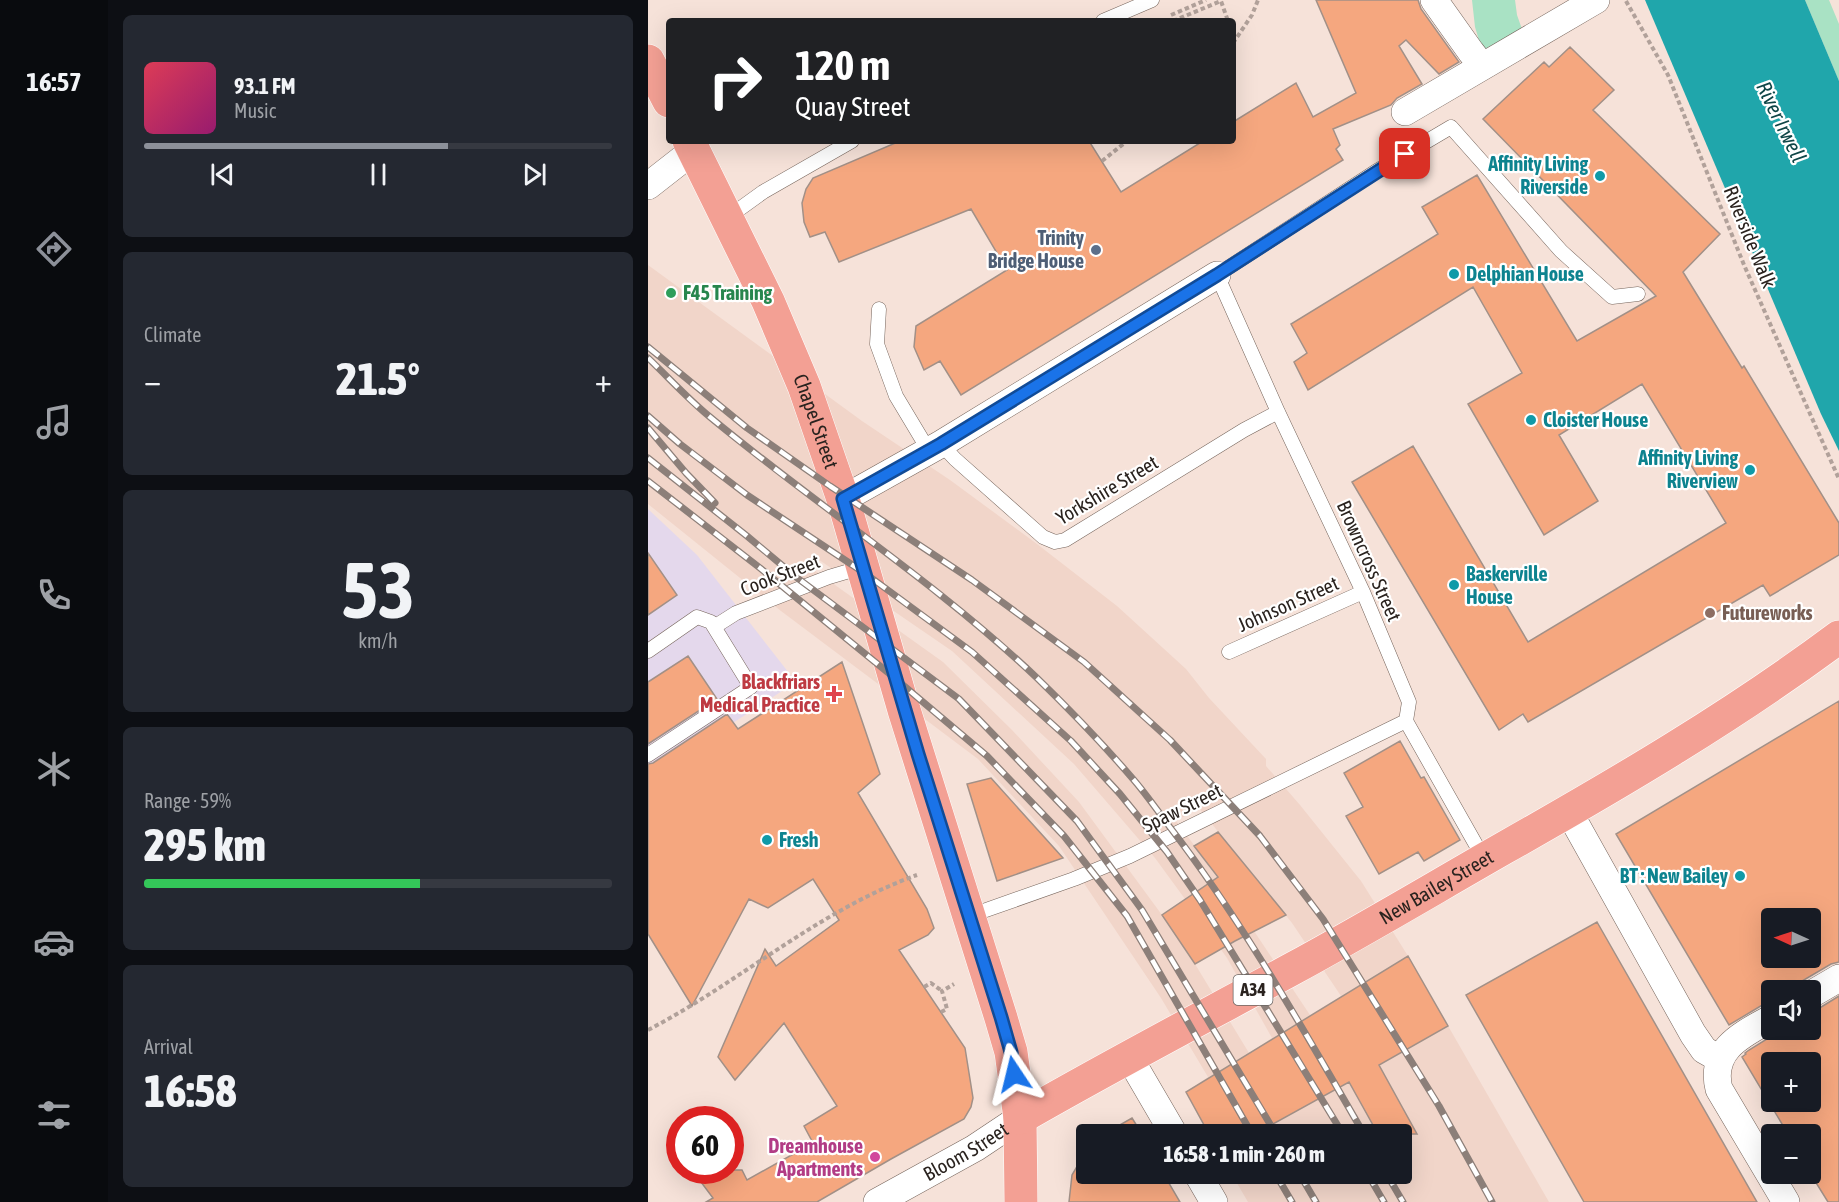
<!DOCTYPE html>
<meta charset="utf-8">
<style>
body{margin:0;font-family:"Asap Condensed",sans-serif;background:#242831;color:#f1f3f6;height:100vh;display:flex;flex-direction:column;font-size:22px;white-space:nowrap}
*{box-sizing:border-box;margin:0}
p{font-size:20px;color:#9ea1a6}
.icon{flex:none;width:33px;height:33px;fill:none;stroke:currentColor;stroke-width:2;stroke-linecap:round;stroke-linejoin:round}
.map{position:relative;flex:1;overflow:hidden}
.panel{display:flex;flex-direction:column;gap:15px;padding:15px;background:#0d0f14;width:540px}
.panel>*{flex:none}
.guide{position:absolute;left:18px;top:18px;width:570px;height:126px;border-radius:6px;box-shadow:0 6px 24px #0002;background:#202124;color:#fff;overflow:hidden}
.needle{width:39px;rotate:273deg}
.fabs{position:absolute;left:1113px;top:908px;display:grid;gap:12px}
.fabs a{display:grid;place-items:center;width:60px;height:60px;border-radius:6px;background:#171b24;box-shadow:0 6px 24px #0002;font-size:30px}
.speed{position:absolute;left:18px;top:1106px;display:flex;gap:12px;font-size:30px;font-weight:700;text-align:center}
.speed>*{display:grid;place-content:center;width:78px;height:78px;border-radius:50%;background:#171b24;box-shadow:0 6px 24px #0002;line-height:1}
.speed .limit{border:9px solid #d22;background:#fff;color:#111}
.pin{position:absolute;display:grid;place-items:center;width:51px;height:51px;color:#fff;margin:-26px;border-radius:12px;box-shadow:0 3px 9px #0006}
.me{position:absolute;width:66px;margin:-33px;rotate:350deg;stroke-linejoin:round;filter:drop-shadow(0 0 4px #0008)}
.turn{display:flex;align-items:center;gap:21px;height:126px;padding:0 30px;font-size:27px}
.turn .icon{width:78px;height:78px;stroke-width:2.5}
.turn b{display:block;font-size:42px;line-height:51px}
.big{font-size:45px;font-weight:800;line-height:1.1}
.panel .tile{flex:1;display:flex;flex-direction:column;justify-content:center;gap:9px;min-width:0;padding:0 21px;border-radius:9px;background:#242831}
.panel .dial{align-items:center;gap:0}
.dial b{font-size:78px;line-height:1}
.song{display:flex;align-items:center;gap:18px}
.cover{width:72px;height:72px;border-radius:9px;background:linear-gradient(135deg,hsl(350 70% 55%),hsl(320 70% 35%))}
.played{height:6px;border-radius:3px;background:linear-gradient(90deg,#8c9099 65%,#363941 65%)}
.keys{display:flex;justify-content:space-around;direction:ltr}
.heat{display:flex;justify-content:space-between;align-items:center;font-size:33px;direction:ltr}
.charge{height:9px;border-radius:4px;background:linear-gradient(90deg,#34c759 59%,#363941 0)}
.trip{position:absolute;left:428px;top:1124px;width:336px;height:60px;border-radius:6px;background:#171b24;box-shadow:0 6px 24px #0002;font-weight:800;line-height:60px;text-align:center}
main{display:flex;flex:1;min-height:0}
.dock{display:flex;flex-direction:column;width:108px;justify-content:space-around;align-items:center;background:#090b0e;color:#9ea1a6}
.dock .icon{width:42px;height:42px}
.dock .current{color:#8c9099}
.dock b{font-size:27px;color:#f1f3f6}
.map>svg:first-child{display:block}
.commercial{fill:#e4d8ec}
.built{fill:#f1d5c9;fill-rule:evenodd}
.green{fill:#a9e2c4}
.water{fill:#20a6ab}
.building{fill:#f5a77f;stroke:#a29087;stroke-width:1.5;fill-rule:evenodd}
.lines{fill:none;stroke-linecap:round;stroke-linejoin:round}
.lane-casing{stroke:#75645b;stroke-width:15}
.street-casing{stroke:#75645b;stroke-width:28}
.primary-casing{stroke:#fff;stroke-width:34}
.path{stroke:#b1a19a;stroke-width:4;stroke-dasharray:4.5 3;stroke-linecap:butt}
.lane{stroke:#fff;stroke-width:14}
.street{stroke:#fff;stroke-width:27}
.primary{stroke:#f3a094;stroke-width:33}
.rail-casing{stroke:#8c7f79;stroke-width:7}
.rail{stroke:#fff;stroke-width:4.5;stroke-dasharray:14;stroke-linecap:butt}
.route-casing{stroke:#114b97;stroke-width:15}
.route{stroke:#1a73e8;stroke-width:10}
.culture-dot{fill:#0f9aa8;stroke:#fff;stroke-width:2}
.service-dot{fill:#5c6f8a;stroke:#fff;stroke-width:2}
.leisure-dot{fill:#2e9e5b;stroke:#fff;stroke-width:2}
.education-dot{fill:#8d6e63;stroke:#fff;stroke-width:2}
.health-dot{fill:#e0444e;stroke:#fff;stroke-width:2}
.hotel-dot{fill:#d1479c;stroke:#fff;stroke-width:2}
.labels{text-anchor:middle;stroke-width:4.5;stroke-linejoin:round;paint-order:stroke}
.shield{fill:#fff;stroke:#6a6562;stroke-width:1.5}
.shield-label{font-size:18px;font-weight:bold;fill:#2a231f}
.culture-label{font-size:20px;font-weight:bold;fill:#0d838f;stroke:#fff;text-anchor:start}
.street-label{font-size:20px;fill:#2a231f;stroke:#fff}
.service-label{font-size:20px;font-weight:bold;fill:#4e5e75;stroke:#fff;text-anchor:end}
.leisure-label{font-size:20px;font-weight:bold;fill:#27864d;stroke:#fff;text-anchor:start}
.education-label{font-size:20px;font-weight:bold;fill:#785e54;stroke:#fff;text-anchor:start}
.health-label{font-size:20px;font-weight:bold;fill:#be3a42;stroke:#fff;text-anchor:end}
.hotel-label{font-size:20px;font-weight:bold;fill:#b23c85;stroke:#fff;text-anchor:end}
.water-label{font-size:21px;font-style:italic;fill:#0f4647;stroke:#fff}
</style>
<main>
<nav class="dock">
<b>16:57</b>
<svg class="icon current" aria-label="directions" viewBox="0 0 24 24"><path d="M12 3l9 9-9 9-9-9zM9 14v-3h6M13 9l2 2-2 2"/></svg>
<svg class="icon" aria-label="music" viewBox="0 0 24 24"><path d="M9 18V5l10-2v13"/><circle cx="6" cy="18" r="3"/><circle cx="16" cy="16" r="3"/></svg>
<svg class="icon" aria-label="phone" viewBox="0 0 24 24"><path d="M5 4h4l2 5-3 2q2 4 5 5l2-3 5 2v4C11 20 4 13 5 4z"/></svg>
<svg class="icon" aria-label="climate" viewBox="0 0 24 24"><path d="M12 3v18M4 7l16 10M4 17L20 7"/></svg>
<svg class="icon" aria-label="car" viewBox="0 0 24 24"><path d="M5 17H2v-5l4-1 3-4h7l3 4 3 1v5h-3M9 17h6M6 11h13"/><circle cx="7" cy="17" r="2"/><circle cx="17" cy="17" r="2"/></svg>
<svg class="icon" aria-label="filters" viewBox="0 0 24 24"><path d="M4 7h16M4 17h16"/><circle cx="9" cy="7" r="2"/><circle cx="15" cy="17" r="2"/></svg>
</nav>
<section class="panel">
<div class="tile">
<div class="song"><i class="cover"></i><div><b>93.1 FM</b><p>Music</p></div></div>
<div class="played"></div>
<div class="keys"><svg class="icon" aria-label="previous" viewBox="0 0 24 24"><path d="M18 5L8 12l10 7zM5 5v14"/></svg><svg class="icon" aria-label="pause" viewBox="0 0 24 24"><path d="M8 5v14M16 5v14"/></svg><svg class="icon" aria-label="next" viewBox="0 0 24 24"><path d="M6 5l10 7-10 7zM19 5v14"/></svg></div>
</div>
<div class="tile"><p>Climate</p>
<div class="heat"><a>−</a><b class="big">21.5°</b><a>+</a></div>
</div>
<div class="tile dial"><b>53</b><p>km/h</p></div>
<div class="tile"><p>Range · 59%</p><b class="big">295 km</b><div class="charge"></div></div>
<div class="tile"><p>Arrival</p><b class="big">16:58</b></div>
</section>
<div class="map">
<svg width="1191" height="1202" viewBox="0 0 1191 1202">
<rect width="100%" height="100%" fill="#f6e2d9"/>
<!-- commercial -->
<path class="commercial" d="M0 509 49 555 148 682 0 778Z"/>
<!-- built -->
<path class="built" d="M0 265 214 421 302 480 389 544 469 606 538 669 561 698 618 759V766L652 805 713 881 760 956 901 1202H600L583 1173H753V1134H561L538 1092 560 1077 513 998 411 846 330 759 133 611 0 504ZM164 555 304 651 426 764 507 858 537 899 579 958 624 1038 601 1053 547 964 514 915 431 802 364 730 295 662 159 565ZM551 808 644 923 693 996 662 1015 570 877 528 821Z"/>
<!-- green -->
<path class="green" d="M824 0H867L869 15 875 32 836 57 827 27Z
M1157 0H1181L1191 24V81Z"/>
<!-- water -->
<path class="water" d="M997 0H1157L1191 81V451L1173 414Z"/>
<!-- building -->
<path class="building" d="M668 0H770L773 9 811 62 791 74 758 40 751 46 774 84 749 98 743 105 685 129 692 145 688 149 695 160 313 395 292 361 276 370 266 347 268 326 359 270 323 209 191 262 177 232 162 237 156 222 154 203 158 189 165 178 252 141H441L473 192 555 141H585V122L648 83 665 117 708 93Z
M922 47 966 90 945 110 1072 234 1035 272 1094 368 1096 366 1191 523V555L1122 596 1115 585 880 722 875 714 851 730 704 482 765 446 880 642 1078 523 994 384 911 435 950 501 896 535 820 404 874 373 825 287 660 390 646 362 659 353 643 324 790 234 774 207 829 175 929 341 1008 296 835 119 896 62 901 67Z
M0 553 29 595 0 615Z
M40 656 69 699 0 744V682Z
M194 662 232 774 210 793 279 909 286 928 280 935 251 950 317 1048 325 1098 323 1107 316 1119 243 1159 169 1202H58L65 1198 44 1170H94L99 1180 165 1143 156 1126 189 1106 136 1023 87 1080 70 1057 117 949 128 966 191 920 165 879 120 908 101 899 44 1006 0 934V764L5 763 79 714 90 729Z
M1191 701V962L1183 964 1154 981 1148 990H1124V1002L1116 1004 1081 1025 968 834ZM1124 918H1162V957H1124Z
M752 741 773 778 776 777 812 840 776 861 770 852 731 874 698 816 715 807 696 773Z
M343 778 415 858 349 881 319 784Z
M570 832 638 915 587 941 547 964 514 915 570 877 546 846Z
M949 922 1109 1202H936L818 995Z
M760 956 800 1026 731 1065 769 1134H730L701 1082 607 1134H561L538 1092Z
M1191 996V1202H1180L1162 1173V1134H1140L1094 1057 1098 1054 1097 1053 1101 1050 1135 1029H1162V1011L1170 1009ZM1124 1062H1162V1101H1124Z
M484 1118 494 1134H456Z
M438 1151V1173H515L532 1202H421L424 1175Z"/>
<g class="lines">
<!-- lane casing -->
<g class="lane-casing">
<path id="lane" d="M455 21 504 0
M79 218 115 192 204 141
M231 309 229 344 248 396 281 451
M293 444 307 459 395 537 407 542 417 540 596 430 630 412
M66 627 88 613 181 577 215 567
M0 651 49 617 63 622 103 687 0 755
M581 652 715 592
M836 859 758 721 761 702 715 592 630 412 569 275 727 172 803 127 913 251 964 297 990 294
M321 916 426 879 482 856 758 721"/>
</g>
<!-- street casing -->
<g class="street-casing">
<g id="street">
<path d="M786 0 823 52 834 66"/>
<path d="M757 112 948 0"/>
<path d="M0 186 46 150"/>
<path d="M195 499 293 444 569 275"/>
<path d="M921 812 1045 1034 1056 1050 1072 1059"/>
<path d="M1162 995 1191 978"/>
<path d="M1124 1018C1095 1034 1061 1049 1071 1089L1138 1202"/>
<path d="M481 1057 526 1134"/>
<path d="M549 1173 566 1202"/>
<path id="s1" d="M229 1202 327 1148 372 1118"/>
</g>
</g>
<!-- primary casing -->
<g class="primary-casing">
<g id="primary">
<path d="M0 61 21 101"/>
<path id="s2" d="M41 141 120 301 156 386 195 499 256 710 353 1018 363 1052 372 1118 373 1202"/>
<path id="s3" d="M372 1118C462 1066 554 1018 644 969 716 930 786 888 856 848 971 783 1085 716 1191 637"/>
</g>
</g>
<!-- path -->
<path class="path" d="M978 1 1020 75 1096 265 1191 479
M523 15 558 0
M525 21 573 1 580 21
M585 43 604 15 610 0
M454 161 479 141
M276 987 283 983 294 991
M293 1012 299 1009 294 991 306 984
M0 1030C92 982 171 910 269 875"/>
<!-- lane -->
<use href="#lane" class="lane"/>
<!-- street -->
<use href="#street" class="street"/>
<!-- primary -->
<use href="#primary" class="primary"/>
<!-- rail casing -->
<g class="rail-casing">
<path id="rail" d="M0 347 99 428 182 486 324 580 436 662 522 740 612 836 675 919 791 1106 844 1202
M0 358C20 377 40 399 62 417 169 506 288 582 389 678 422 710 455 744 485 779 498 794 509 810 521 826 595 922 655 1029 716 1134
M0 416 32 444 99 495 218 574 324 652 423 741 472 794 519 852 552 900 695 1134
M0 428 38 473 67 503
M0 458 99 536 148 577 311 699 429 821 494 910 628 1134
M0 481 112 568 243 675 339 756 416 836 479 916 604 1134
M627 1173 644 1202
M651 1173 668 1202
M719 1173 736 1202
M738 1173 755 1202"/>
</g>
<!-- rail -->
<use href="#rail" class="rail"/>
</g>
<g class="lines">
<!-- route casing -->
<g class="route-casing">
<path id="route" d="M366 1074 363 1052 353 1017 270 754 195 499 293 444 569 275 757 154"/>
</g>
<!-- route -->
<use href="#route" class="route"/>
</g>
<!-- markers -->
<g class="culture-dot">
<circle cx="952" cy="176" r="6"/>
<circle cx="806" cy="274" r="6"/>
<circle cx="883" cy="420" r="6"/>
<circle cx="1102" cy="470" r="6"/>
<circle cx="806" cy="585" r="6"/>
<circle cx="119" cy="840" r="6"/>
<circle cx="1092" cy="876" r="6"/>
</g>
<circle class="service-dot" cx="448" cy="250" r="6"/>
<circle class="leisure-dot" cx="23" cy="293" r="6"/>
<circle class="education-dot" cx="1062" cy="613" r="6"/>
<path class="health-dot" d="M183 685h6v6h6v6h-6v6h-6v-6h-6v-6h6z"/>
<circle class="hotel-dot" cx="227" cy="1157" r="6"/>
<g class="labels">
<!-- shield labels -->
<rect class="shield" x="585.5" y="975" width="39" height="30" rx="4.5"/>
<g class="shield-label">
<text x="605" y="996">A34</text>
</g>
<!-- culture labels -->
<g class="culture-label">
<text x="940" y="171" text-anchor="end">Affinity Living<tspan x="940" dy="23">Riverside</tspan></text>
<text x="818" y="281">Delphian House</text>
<text x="895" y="427">Cloister House</text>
<text x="1090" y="465" text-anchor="end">Affinity Living<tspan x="1090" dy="23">Riverview</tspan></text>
<text x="818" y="581">Baskerville<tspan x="818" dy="23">House</tspan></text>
<text x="131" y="847">Fresh</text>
<text x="1080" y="883" text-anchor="end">BT : New Bailey</text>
</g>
<!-- street labels -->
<g class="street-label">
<text transform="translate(1102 237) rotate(68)" y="7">Riverside Walk</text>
<text dy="7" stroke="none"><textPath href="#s2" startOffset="308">Chapel Street</textPath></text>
<text transform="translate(459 490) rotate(-31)" y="7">Yorkshire Street</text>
<text transform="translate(721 561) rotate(66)" y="7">Browncross Street</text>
<text transform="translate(132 575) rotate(-21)" y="7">Cook Street</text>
<text transform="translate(640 604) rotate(-24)" y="7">Johnson Street</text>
<text transform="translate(534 808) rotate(-26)" y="7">Spaw Street</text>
<text dy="7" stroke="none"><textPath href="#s3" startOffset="476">New Bailey Street</textPath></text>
<text dy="7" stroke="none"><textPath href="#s1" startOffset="102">Bloom Street</textPath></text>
</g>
<!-- service labels -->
<g class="service-label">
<text x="436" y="245">Trinity<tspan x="436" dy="23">Bridge House</tspan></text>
</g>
<!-- leisure labels -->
<g class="leisure-label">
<text x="35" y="300">F45 Training</text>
</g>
<!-- education labels -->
<g class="education-label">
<text x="1074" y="620">Futureworks</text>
</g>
<!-- health labels -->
<g class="health-label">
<text x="172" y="689">Blackfriars<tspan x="172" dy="23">Medical Practice</tspan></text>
</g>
<!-- hotel labels -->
<g class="hotel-label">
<text x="215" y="1153">Dreamhouse<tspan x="215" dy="23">Apartments</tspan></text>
</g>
<!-- water labels -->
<g class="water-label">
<text transform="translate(1133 122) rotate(64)" y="7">River Irwell</text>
</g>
</g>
</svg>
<div class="fabs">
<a><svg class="needle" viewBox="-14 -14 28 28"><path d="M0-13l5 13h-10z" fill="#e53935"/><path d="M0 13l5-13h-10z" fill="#9ea1a6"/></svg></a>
<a><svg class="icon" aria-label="sound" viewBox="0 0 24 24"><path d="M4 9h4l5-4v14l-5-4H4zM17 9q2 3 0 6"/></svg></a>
<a>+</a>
<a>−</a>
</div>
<div class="speed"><div class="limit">60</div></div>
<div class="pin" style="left:757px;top:154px;background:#d93025"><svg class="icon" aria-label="arrive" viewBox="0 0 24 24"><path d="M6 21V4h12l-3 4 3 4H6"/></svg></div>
<svg class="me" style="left:366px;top:1074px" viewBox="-20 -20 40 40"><path d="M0-17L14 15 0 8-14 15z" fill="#1a73e8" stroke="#fff" stroke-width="4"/></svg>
<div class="trip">16:58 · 1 min · 260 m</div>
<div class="guide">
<div class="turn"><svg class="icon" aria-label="right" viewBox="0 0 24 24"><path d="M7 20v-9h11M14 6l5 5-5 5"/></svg><div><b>120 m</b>Quay Street</div></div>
</div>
</div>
</main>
